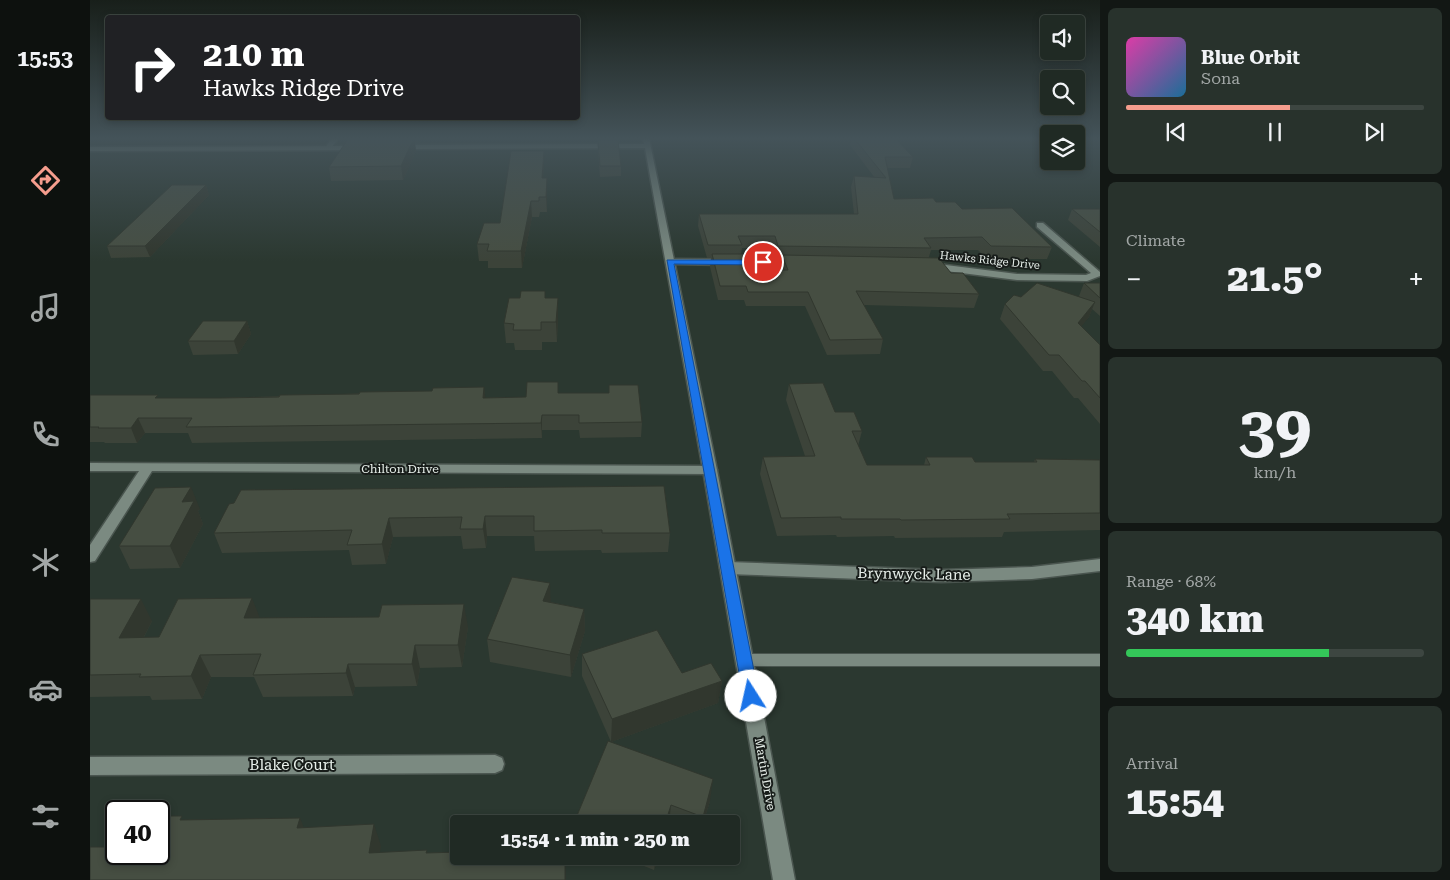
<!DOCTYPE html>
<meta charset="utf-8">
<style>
body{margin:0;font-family:"Roboto Serif",serif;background:#28322c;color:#f1f3f6;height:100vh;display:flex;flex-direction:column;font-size:19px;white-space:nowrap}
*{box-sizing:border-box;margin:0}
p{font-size:16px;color:#a2a7a6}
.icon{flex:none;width:28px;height:28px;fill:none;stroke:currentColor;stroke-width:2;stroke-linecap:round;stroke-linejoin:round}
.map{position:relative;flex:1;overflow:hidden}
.panel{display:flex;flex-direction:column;gap:8px;padding:8px;background:#121714;width:350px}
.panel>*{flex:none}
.top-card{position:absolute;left:15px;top:15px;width:475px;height:105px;border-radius:5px;box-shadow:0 2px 8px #0003,0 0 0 1px #3d4641;background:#202124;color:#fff;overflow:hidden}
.tools{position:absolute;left:950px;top:15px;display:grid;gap:10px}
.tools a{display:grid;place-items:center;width:45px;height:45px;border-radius:5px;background:#202a24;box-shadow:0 2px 8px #0003,0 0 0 1px #3d4641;font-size:25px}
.speed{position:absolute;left:15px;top:800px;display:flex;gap:10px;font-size:25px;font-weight:700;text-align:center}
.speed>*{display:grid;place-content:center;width:65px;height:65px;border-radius:50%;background:#202a24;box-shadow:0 2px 8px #0003,0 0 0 1px #3d4641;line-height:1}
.speed .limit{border:2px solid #111;border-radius:8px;background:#fff;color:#111}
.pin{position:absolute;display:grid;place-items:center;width:42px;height:42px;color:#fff;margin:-21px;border:2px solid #fff;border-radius:50%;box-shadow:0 1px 5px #0007}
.me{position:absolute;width:55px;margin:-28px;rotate:350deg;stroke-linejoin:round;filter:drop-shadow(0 0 4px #0008)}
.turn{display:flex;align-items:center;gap:18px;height:105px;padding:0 15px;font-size:22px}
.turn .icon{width:65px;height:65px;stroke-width:2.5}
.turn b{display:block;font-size:35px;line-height:42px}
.big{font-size:38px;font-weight:800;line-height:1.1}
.panel .widget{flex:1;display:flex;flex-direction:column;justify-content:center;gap:8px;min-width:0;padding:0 18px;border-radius:8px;background:#28322c}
.panel .dial{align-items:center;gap:0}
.dial b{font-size:65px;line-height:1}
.song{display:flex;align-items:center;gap:15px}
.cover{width:60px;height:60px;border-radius:8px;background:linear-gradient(135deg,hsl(320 70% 55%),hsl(200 70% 35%))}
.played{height:5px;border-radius:2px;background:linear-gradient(90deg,#f59d8d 55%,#3d4641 55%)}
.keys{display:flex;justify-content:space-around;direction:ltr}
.heat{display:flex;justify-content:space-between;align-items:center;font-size:28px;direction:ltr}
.charge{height:8px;border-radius:4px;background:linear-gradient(90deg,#34c759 68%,#3d4641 0)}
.trip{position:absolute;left:360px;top:815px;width:290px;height:50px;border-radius:5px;background:#202a24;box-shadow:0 2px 8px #0003,0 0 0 1px #3d4641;font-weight:800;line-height:50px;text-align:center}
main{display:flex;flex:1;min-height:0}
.menu{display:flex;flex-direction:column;width:90px;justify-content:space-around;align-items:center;background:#0d110e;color:#a2a7a6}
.menu .icon{width:35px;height:35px}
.menu .active{color:#f59d8d}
.menu b{font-size:22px;color:#f1f3f6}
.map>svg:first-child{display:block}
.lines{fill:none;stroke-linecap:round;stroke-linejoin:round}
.service-casing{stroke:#4a554f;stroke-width:2}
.minor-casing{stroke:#4a554f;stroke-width:3}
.tertiary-casing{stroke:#4a554f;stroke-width:3}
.service{fill:#7b8a81;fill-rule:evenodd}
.minor{fill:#7b8a81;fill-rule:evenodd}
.tertiary{fill:#7b8a81;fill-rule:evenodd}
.wall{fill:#3c4339;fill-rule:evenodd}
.shaded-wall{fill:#31372e}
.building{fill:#464e42;stroke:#31372e}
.route{fill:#1a73e8;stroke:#114b97}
.labels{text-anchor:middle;stroke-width:4;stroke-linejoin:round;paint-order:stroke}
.far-street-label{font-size:11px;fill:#e8f0eb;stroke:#181d1a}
.street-label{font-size:12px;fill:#e8f0eb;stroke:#181d1a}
.near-street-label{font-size:15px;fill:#e8f0eb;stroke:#181d1a}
</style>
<main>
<nav class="menu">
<b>15:53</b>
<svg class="icon active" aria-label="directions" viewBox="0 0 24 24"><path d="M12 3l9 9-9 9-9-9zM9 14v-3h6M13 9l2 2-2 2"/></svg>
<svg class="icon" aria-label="music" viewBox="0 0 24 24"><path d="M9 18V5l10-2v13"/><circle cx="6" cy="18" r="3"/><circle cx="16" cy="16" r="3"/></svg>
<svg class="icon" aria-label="phone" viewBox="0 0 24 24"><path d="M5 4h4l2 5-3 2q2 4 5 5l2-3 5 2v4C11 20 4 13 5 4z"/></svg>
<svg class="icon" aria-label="climate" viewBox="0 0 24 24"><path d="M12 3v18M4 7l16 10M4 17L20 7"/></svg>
<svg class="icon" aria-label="car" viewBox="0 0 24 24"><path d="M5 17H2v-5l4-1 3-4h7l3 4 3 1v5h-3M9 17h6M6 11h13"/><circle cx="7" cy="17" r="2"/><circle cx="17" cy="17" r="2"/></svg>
<svg class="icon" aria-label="filters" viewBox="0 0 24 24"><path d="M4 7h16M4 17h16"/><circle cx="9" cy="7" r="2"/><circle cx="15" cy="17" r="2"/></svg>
</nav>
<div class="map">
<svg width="1010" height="880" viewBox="0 0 1010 880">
<rect width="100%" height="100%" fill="#2b3830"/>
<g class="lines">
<!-- service casing -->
<g class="service-casing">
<path id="service" d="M655 654H1010V666H655L650 664 648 660 650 656Z"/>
</g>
<!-- minor casing -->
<g class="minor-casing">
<path id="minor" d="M242 138H249L240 149H236L235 148Z
M947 223H953L1010 272V276L997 281 927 280 840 269 835 266 840 263 927 274 996 275 1001 273 947 227Z
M580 259 707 260 711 263 707 266 577 264 576 262Z
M0 463 620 466 627 470 620 474 62 471 5 561 0 562V545L49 471H0Z
M1010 559V571L942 579 851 582 638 574 633 572 630 568 633 564 638 562 851 570 942 567Z
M405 755 412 758 414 764 412 770 405 773 0 775V757Z"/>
</g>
<!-- tertiary casing -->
<g class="tertiary-casing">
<path id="tertiary" d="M553 138H559L627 470 705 880H683L613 470 555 148 310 149 307 147 310 145 554 144Z
M0 147 267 146 270 148 267 150 0 151Z"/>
</g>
<!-- service -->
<use href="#service" class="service"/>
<!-- minor -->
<use href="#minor" class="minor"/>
<!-- tertiary -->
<use href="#tertiary" class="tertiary"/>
</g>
<!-- wall -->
<path class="wall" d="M178 138H210V139H179Z
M265 138H331L329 143H325L326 151 313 180 241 181 239 167Z
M507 138H527L531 166V176L510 177Z
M761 138H805L823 157 820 168H797L804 199 846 202 872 209 962 247 957 259H897L888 250H841L839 257 889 294 884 308 774 305 793 339 790 354 737 355 715 306H656L654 300H628L620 267 621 258H617L608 226 609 214H764L761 187 764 176 785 178 760 145ZM652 248H683L687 258H692L690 268 691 270H662L651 254Z
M454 151V165L453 178 457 193V212H450L449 217H442L432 268H398V261H389L387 244 410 223Z
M116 185 119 195 60 257 21 258 17 246Z
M982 209H1010V247L978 220Z
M994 283H1010V316L1002 309 999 317 991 326 1010 345V424L988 398H984L962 371H953L910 319 915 304 931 297H990L989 296Z
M468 317 467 342H452V350H425L424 343H416L414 323Z
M157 321 161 334 148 354 103 355 98 341Z
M699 384 745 412 772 431 768 446 777 465H834L836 457 885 462H944L945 459 1010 460V530L914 532 912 537 805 538 804 536 747 537 746 535 687 536 670 474 673 457 715 456 696 400Z
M519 385 552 422 551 437 490 438 489 430H452V438L102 443 98 433H55L47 443H15L14 442H0V395L69 398H130L342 391 394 387 395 398 436 397 469 393H519Z
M574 486 580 533 578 552 512 553 511 550 445 551 444 536H397L396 548 373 549 371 536 303 537 296 564 262 565 259 550 132 553 124 533Z
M110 509 108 511 113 524 90 568 40 569 29 546Z
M0 599 62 621 54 637H69L170 618 378 627 372 667 330 668 327 686 265 687 263 696 173 697 164 677H121L112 699 62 700 60 696 0 697Z
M460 602 494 609 495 631 481 677 400 662 397 639Z
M492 654 632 681 628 703 521 742 492 676Z
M518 741 620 801 613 824H486V818Z
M529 856H569L564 870Z"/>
<!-- shaded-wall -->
<path class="shaded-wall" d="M324 138 326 151 313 180 311 166Z
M454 151V165L452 193V178Z
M457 178V212L456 197Z
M116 185 119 195 60 257 55 246Z
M441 201 442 217 432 268 431 251Z
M468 298V317L467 342 466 322Z
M1005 302 999 317 982 338 988 323Z
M157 321 161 334 148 354 144 341Z
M394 387 396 402 393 398Z
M452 415V438L451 423Z
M48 418 55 433 47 443 41 428Z
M101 487 110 509 108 511 113 524 90 568 80 546 92 502Z
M395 516 397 536 396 548 393 529Z
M299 518 303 537 296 564 292 544Z
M460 583 461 606 453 601Z
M162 598 171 621 154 618Z
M51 599 62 621 42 660 29 638Z
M374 604 378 627 372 667 368 645Z
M494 609 495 631 481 677 480 655Z
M325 645 330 668 327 686 322 664Z
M110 655 121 677 112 699 101 676Z
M258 664 265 687 263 696 256 673Z
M632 681 628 703 521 742 522 719Z
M623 779 620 801 613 824H612L613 817Z
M581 805 579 824H575Z
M210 818 219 840 207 828Z
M284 824 291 846 287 874 279 853Z
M476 856V880H475Z
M566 856H569L564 870Z"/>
<!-- building -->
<path class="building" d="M324 138 311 166 239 167 258 139Z
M764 138H805L823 157H795L804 199 843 198 846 202H865L872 209 922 208 962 247 901 246 892 237 834 238 841 248 688 246 685 236H648L652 245H618L609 214H768L764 176 796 178Z
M508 140H528L531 166H510Z
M421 151H454L452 178H457L456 197H449V201H441L431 251H397L399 244H387L394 223H410Z
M82 185H116L55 246H17Z
M982 209H1010V232Z
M622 254H656L662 270H698L692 255 849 258 861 273H873L889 294 766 291 793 339 740 340 718 292H658L656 286H630Z
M947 283 1005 302 988 323 1010 345V398L995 381H992L969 355H959L915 304 924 295 931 297Z
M994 283H1010V298Z
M431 291H455V298H468L466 322H451V330H423L424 324 414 323 419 298H430Z
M113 321H157L144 341H98Z
M437 382H468V393H519V385H548L552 422 489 423V415H452L451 423 96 427 102 418H48L41 428H8L9 427H0V395H68L65 398H130L189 397 190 395 269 394 270 392 342 391 343 388 394 387 393 398 436 397Z
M733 383 745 412H764L772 431H762L777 465H840L836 457H882L885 462H947L945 459 1010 460V513L917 514 920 519 811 520 810 519H751V517L691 518 673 457 725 456 699 384Z
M574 486 580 533H512V530L444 531V516H395L393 529H370L372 517 299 518 292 544 257 545 262 530 124 533 139 504 144 503 151 490Z
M101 487 92 502 104 501 80 546H29L65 488Z
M422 577 460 583 453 601 494 609 480 655 397 639Z
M162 598 154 618 289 617 292 605 374 604 368 645H325L322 664H258L256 673 163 675 171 654 110 655 101 676 49 677 51 674 0 675V599H51L29 638 69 637 88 599Z
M567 630 592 673 621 663 632 681 522 719 492 654Z
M518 741 623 779 613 817 581 805 575 824H501L486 818Z
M69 816H92L90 820 210 818 207 828 284 824 279 853 337 850 336 853 369 852V856H475V880H0V847H25L26 844V854H69Z"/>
<!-- sky -->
<linearGradient id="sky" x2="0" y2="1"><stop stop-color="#181f1a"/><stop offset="0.53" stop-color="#445359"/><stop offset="1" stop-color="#445359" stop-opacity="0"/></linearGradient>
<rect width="1010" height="261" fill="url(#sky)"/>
<!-- route -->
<path class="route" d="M577 260H673L677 262 673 265 584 264 669 696 667 701 661 703 655 701 653 696Z"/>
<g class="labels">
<!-- far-street labels -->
<g class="far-street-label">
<text transform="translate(900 260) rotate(6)" y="4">Hawks Ridge Drive</text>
</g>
<!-- street labels -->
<g class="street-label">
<text x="310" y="473">Chilton Drive</text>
<text transform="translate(675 774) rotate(80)" y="4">Martin Drive</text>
</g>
<!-- near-street labels -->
<g class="near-street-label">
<text transform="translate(824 574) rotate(1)" y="5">Brynwyck Lane</text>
<text x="202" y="770">Blake Court</text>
</g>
</g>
</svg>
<div class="tools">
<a><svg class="icon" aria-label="sound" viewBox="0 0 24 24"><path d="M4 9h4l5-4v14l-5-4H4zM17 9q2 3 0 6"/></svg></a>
<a><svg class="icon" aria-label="search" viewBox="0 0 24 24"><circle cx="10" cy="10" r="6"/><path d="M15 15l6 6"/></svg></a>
<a><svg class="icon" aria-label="layers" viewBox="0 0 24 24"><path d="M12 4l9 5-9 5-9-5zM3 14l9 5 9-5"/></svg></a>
</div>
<div class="speed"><div class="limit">40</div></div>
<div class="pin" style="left:673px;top:262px;background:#d93025"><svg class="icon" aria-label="arrive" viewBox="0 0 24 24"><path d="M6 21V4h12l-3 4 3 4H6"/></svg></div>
<svg class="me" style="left:661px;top:696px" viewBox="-20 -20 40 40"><circle r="19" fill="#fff"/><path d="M0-13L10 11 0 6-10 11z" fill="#1a73e8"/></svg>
<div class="trip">15:54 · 1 min · 250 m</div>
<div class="top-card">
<div class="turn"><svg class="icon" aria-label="right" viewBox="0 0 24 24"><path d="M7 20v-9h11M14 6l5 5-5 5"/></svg><div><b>210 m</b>Hawks Ridge Drive</div></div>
</div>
</div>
<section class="panel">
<div class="widget">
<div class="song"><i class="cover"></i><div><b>Blue Orbit</b><p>Sona</p></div></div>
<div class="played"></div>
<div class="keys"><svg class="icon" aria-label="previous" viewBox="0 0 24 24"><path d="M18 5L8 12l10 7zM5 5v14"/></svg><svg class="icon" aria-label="pause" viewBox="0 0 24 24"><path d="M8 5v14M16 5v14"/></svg><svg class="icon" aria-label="next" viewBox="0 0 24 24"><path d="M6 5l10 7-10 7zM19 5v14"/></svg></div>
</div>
<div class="widget"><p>Climate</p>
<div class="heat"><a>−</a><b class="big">21.5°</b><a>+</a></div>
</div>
<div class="widget dial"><b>39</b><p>km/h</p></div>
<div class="widget"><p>Range · 68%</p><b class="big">340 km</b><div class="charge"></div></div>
<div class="widget"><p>Arrival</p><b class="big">15:54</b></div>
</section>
</main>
